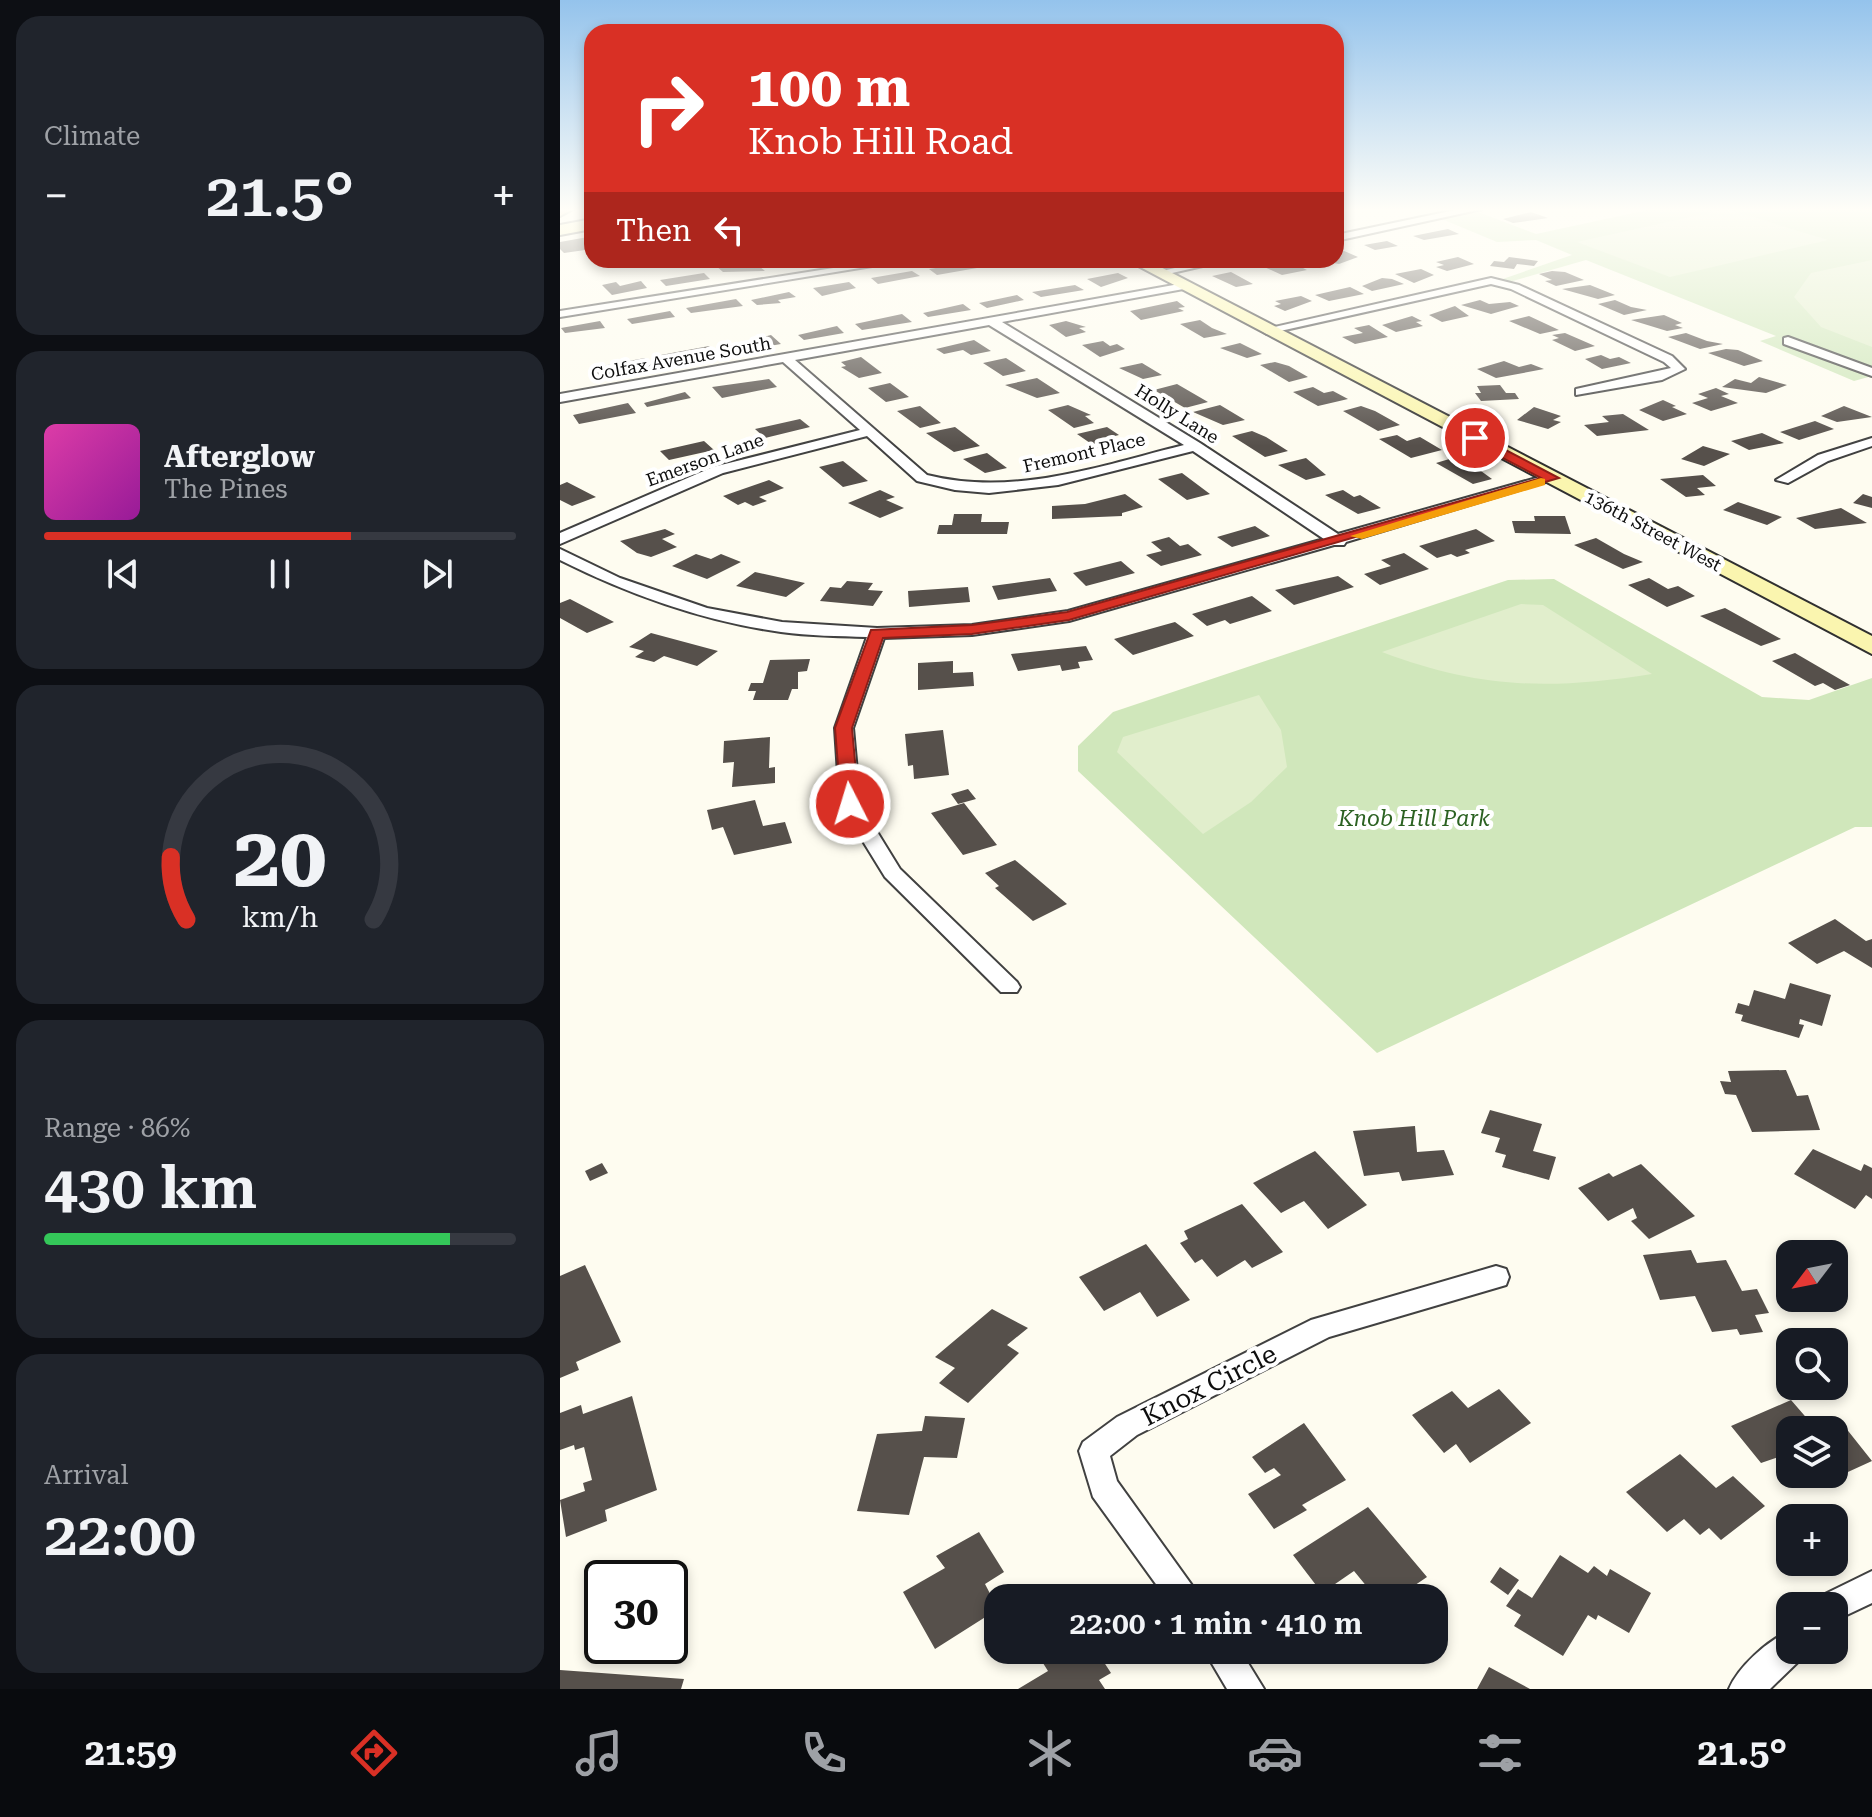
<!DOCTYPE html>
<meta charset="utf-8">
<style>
body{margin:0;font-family:"Roboto Serif",serif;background:#20242c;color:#f1f3f6;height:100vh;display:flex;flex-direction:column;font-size:30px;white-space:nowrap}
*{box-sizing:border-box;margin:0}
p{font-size:26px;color:#9ea1a6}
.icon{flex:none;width:44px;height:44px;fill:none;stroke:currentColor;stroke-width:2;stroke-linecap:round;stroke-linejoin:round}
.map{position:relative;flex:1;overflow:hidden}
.side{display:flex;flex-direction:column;gap:16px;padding:16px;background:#0d0f14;width:560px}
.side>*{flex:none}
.top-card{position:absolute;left:24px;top:24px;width:760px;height:244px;border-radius:24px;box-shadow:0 4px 12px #0003;background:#d93025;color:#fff;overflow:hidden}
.needle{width:52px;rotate:238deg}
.controls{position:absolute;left:1216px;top:1240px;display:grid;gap:16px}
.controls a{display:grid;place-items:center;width:72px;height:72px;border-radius:16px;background:#171b24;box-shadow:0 4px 12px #0003;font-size:40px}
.speed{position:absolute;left:24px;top:1560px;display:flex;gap:16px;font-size:40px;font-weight:700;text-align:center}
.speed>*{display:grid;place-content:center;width:104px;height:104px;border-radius:50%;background:#171b24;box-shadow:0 4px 12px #0003;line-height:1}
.speed .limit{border:4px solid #111;border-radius:12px;background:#fff;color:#111}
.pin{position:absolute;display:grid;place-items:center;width:68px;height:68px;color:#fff;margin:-34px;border:4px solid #fff;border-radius:50%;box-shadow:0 2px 8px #0007}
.me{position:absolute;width:88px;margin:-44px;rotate:355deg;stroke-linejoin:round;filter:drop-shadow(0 0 6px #0008)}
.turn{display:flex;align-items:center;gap:28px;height:168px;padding:0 32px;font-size:36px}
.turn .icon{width:104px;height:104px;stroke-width:2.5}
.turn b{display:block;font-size:56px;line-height:68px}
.then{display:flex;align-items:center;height:76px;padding:0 32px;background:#0003;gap:16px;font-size:30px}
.big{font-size:60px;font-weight:600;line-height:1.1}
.side .widget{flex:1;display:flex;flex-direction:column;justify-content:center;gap:12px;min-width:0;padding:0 28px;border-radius:24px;background:#20242c}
.side .dial{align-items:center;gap:0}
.dial svg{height:208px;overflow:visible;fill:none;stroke:#363941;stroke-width:7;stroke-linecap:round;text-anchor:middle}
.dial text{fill:#f1f3f6;stroke:none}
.song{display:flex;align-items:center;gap:24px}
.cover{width:96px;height:96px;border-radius:12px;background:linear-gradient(135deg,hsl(320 70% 55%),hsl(300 70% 35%))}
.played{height:8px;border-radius:4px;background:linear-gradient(90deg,#d93025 65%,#363941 65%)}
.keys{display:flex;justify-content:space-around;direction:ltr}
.heat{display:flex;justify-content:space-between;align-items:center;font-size:44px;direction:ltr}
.charge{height:12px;border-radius:6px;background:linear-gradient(90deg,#34c759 86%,#363941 0)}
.trip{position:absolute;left:424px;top:1584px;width:464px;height:80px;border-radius:24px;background:#171b24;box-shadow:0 4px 12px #0003;font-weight:600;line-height:80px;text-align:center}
.dock{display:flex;height:128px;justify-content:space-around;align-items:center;background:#090b0e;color:#9ea1a6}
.dock .icon{width:56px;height:56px}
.dock .current{color:#d93025}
.dock b{font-size:36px;color:#f1f3f6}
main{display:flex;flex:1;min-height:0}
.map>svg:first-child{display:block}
.green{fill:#d0e7bb}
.pitch{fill:#e1eecc}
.building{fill:#56504b}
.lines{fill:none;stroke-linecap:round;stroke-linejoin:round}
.street-casing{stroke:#414141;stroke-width:4}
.secondary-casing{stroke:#303030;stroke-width:4}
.highway-casing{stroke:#1f1f1f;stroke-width:4}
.street{fill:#fff;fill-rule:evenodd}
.secondary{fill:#faf5af;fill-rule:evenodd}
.highway{fill:#eba761;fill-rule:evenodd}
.route{fill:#d93025;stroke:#8d1f18;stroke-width:2}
.slow{fill:#f59e0b}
.labels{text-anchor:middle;stroke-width:8;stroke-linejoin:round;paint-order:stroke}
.far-street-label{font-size:18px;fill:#0e0e0e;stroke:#fff}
.park-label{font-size:22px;font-style:italic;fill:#2c6222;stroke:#fff}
.near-street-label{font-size:26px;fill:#0e0e0e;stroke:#fff}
</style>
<main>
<section class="side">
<div class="widget"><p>Climate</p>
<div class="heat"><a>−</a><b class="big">21.5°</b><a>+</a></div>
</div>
<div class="widget">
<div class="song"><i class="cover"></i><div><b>Afterglow</b><p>The Pines</p></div></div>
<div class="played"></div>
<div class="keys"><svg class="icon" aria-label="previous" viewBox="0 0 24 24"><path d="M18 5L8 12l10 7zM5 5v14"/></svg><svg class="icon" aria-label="pause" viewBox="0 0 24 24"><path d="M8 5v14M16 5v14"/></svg><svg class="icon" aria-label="next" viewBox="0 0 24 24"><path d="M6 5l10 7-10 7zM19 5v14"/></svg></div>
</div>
<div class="widget dial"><svg viewBox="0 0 100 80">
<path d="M14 69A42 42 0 1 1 86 69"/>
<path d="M14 69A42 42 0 0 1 8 45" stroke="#d93025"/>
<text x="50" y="56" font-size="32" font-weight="700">20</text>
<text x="50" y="72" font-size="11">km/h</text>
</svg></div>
<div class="widget"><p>Range · 86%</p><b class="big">430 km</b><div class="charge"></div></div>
<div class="widget"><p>Arrival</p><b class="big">22:00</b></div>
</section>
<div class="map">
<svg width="1312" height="1689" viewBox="0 0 1312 1689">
<rect width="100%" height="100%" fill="#fefcf0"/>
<!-- green -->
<path class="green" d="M1092 209H1312V376L1294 381 1200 341 1216 336 1026 260 942 284 934 282 1012 255 976 240 937 242 877 217 913 210 976 234Z
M994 579 1202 697 1249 700 1312 678V827H1295L817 1053 518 771V746L553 712 948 580Z"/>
<!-- pitch -->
<path class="pitch" d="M1167 209 1268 240 1110 277 1017 242Z
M1312 260V347L1261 327 1234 297 1251 273Z
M961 604 983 605 1092 674C990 690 920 689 822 652Z
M699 695 721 730 727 767 691 802 643 834 557 752 563 737Z"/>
<!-- building -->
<path class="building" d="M971 212 988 218 953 223 943 219Z
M888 229 899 234 864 240 853 236Z
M28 237 32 249 4 253 0 249V242Z
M827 241 838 246 815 250 804 245Z
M782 250 798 257 779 264 756 260H776V251Z
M898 257 914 264 887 271 876 267 884 265 876 262Z
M949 257 978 261 974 266 957 264 954 269 930 266 934 261 944 262Z
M192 260 205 271 163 272 155 265Z
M719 262 735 264 747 270 722 275 702 266Z
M408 263 417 268 377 275 369 269Z
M861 269 874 275 854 283 835 274Z
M352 271 360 276 318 284 311 278Z
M992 271 1005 272 1024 280 996 286 985 281 992 280 979 274Z
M671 272 693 284 676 287 652 276Z
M144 273 150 279 106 286 100 280Z
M558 273 568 278 541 287 527 279Z
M822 278 832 279 844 284 812 291 802 286Z
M81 281 87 288 52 295 42 285 56 282 60 286Z
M289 282 296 288 262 296 253 288Z
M515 285 524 290 481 297 472 292Z
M1030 285 1055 295 1038 299 1002 289Z
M790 287 804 294 769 301 755 295Z
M229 292 236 297 218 300 221 303 197 305 191 300Z
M457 295 464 300 427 308 419 303Z
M741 296 752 301 725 311 714 306 721 304 715 301Z
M176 299 183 306 131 313 126 308Z
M920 300 929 304 950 302 959 306 931 314 901 305Z
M1055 300 1071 307 1087 310 1064 315 1038 304Z
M617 301 625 307 618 308 624 311 581 320 570 311Z
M403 304 411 310 368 317 363 313Z
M895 306 909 316 882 322 869 315Z
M110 311 115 317 72 324 67 319Z
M342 314 352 322 302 330 295 324Z
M1104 315 1122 323 1115 325 1123 328 1107 331 1071 320Z
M852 316 862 321 856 322 863 326 836 332 822 325Z
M969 316 999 330 980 334 949 321Z
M640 320 652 328 667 334 644 338 620 324Z
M40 321 45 328 5 333 1 328Z
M506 321 526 327 519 328 526 332 506 337 489 325Z
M809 325 828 337 795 344 782 337 803 333 794 328Z
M277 326 284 333 244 340 238 335Z
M1005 333 1035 346 1015 351 992 340 999 338 992 335Z
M1126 333 1147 341 1163 344 1140 349 1108 337Z
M211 335 221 344 179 351 173 345Z
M414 340 431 351 411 355 403 350 384 354 376 349Z
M543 341 550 346 557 344 565 349 540 357 522 345Z
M680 343 702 354 687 358 660 348Z
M149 346 156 354 109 364 101 355Z
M1166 349 1178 350 1203 361 1184 366 1148 353Z
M1041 355 1050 359 1059 357 1071 363 1042 369 1025 359Z
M301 357 322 373 299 378 281 367 286 366 281 362Z
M85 358 92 366 37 376 31 368Z
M446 358 466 371 443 376 423 363Z
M944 361 959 367 971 364 984 369 936 378 917 369Z
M715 362 729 366 748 377 729 382 700 365Z
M582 363 602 375 583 379 559 368Z
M1199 377 1227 385 1206 393 1162 387 1175 379 1191 383Z
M477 378 500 393 477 398 445 385Z
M209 379 217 387 162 398 152 387Z
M330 383 349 397 326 402 308 388Z
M617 384 648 402 625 408 594 390Z
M940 385 946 393H955L959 399 921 401 915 393H921L917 386Z
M753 387 764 393 773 391 788 399 758 406 733 392Z
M1156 388 1169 394 1161 396 1178 403 1151 411 1132 403 1148 398 1138 394Z
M125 392 131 398 87 407 84 403Z
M1103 400 1116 406 1112 407 1127 414 1103 421 1079 410Z
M68 403 76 413 19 424 13 415Z
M508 405 531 415 525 416 534 423 514 428 488 410Z
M660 405 685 420 663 425 633 412Z
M360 406 381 423 360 428 337 411Z
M801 406 815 411 840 425 818 431 783 411Z
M1284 406 1312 417 1277 422 1261 416Z
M974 407 1001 416 993 420 1001 422 988 429 957 420Z
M1063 414 1089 430 1037 436 1024 425 1049 422 1042 416Z
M240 419 250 427 205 438 195 429Z
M1255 421 1274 429 1239 440 1220 432Z
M395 427 420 446 394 452 366 433Z
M547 427 559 435 547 438 562 447 543 452 517 434Z
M692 431 706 437 728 451 705 457 672 436Z
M1202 433 1224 443 1189 450 1171 441Z
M837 435 847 441 860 437 882 450 851 458 819 439Z
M144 441 154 450 109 460 100 451Z
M1143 446 1170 454 1144 466 1121 459Z
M427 453 447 468 425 473 403 459Z
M896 457 921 471 932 479 913 484 876 463Z
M746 458 766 475 746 480 718 465Z
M283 461 308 481 283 487 259 467Z
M622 473 650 494 627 500 598 479Z
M1143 475 1156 486 1137 488 1145 495 1126 497 1100 479Z
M209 480 224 488 199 497 207 501 193 506 185 502 178 505 163 496Z
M7 482 36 497 12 506 0 500V485Z
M320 490 335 497 326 500 344 508 320 518 288 503Z
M783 490 794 497 800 495 821 508 798 514 765 495Z
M565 494 583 507 562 513V516L492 519V506L525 504Z
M1303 494 1312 497V508L1293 503Z
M1178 502 1222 517 1207 525 1163 510Z
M1281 508 1307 523 1255 529 1236 518Z
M394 514H422L421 522H449L447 534H377L379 525H392Z
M974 516H1005L1011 534 955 533 952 521H975Z
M695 526 710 536 672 547 657 537Z
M105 529 115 534 102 539 117 547 91 557 77 553 60 541Z
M916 529 935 541 905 550 910 553 897 557 891 554 877 558 859 546Z
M609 537 620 546 628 544 642 555 601 566 586 555 602 551 591 542Z
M1036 538 1064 554 1083 562 1063 569 1014 545Z
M844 553 869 569 820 585 804 574 831 566 821 560Z
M136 554 151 559 161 554 181 562 147 579 112 566Z
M561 561 575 573 526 586 513 573Z
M195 572 245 583 226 597 176 586Z
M778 576 794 587 734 605 715 590Z
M490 578 497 591 438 600 432 586Z
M1089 578 1108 589 1118 586 1135 596 1107 607 1068 585Z
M287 581 313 583 308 590 323 591 313 606 260 601 270 587 281 588Z
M408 587 410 602 349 607 348 591Z
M692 596 712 611 670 624 665 620 647 626 632 614Z
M10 599 54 622 27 633 0 618V603Z
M1165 608 1221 639 1201 646 1140 616Z
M615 622 634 636 573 655 554 639Z
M91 633 158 651 137 666 104 656 94 662 75 657 84 651 69 647Z
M526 646 533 660 518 662 520 668 502 671 500 665 458 671 451 654Z
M1235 653 1290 685 1275 690 1263 683 1255 686 1212 661Z
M250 659 247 671 238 672V689H232L228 700H193L196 691H188L191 683H203L210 660Z
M393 661V673L413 672 414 686 358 690V663Z
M383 730 389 775 354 779 353 765 348 766 345 734Z
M210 737 209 768 215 767V783L172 787 174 762 163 763 164 741Z
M408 789 416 799 398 804 391 794Z
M195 800 203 826 225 822 232 843 174 855 163 827 152 830 147 810Z
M404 803 437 845 403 855 371 813Z
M455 860 507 904 473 921 435 888 439 886 425 873Z
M1275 919 1306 941 1312 939V968L1284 951 1257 964 1228 943Z
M1230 983 1271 995 1262 1026 1240 1019 1239 1024 1244 1025 1239 1038 1181 1021 1183 1015 1175 1013 1178 1003 1189 1006 1194 990 1225 999Z
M1226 1070 1237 1096 1248 1095 1260 1130 1192 1132 1176 1095 1165 1094 1160 1081 1171 1082 1168 1071Z
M930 1110 982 1124 973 1151 996 1157 989 1180 942 1167 946 1155 935 1152 940 1138 921 1133Z
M855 1126 857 1152 884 1150 894 1175 842 1181 839 1172 804 1176 793 1131Z
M1253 1149 1301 1171 1304 1164 1312 1168V1199L1306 1195 1295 1209 1234 1174Z
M755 1151 807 1205 768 1229 744 1201 721 1213 693 1183Z
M42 1163 48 1173 30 1181 25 1171Z
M1081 1164 1135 1216 1089 1239 1071 1221 1077 1218 1073 1208 1048 1221 1018 1188 1049 1173 1053 1177Z
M682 1204 723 1252 692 1268 685 1260 657 1277 642 1259 635 1263 620 1243 628 1239 624 1231Z
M586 1244 630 1300 597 1317 580 1292 544 1311 519 1277Z
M1131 1250 1137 1263 1166 1260 1182 1291 1197 1289 1209 1313 1195 1315 1203 1332 1180 1335 1177 1329 1152 1332 1135 1296 1100 1300 1083 1255Z
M25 1265 61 1342 16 1362 19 1370 0 1378V1276Z
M432 1309 468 1328 447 1345 459 1353 408 1403 379 1383 395 1368 375 1357Z
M939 1389 971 1423 910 1463 896 1444 884 1453 852 1415 892 1391 908 1408Z
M72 1396 97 1490 45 1510 47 1521 6 1537 0 1500 25 1491 23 1483 32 1480 24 1447 15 1450 14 1445 0 1450V1413L21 1405 23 1414Z
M1231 1400 1257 1430H1230V1453L1201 1463 1171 1426Z
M365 1416 405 1418 397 1458 364 1457 349 1515 297 1511 317 1434 362 1431Z
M744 1423 786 1480 742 1505 747 1510 714 1529 688 1494 721 1475 714 1468 705 1473 692 1457Z
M1285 1427 1312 1461 1266 1482 1259 1474H1274V1433Z
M1120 1454 1156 1488 1173 1476 1205 1506 1161 1540 1149 1528 1140 1535 1124 1519 1107 1532 1066 1492Z
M808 1507 867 1577 836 1598H824L813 1584 808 1588 794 1571 762 1593 733 1555Z
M419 1532 444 1572 425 1584 438 1609 375 1649 343 1592 385 1568 376 1556Z
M1000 1555 1028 1573 1034 1566 1047 1576 1050 1569 1091 1593 1069 1633 1038 1615 1036 1620 1028 1615 1003 1656 954 1626 961 1615 946 1606 958 1589 972 1598Z
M940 1567 959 1580 948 1595 930 1582Z
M479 1650H536L551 1673 539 1680 545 1689H458L488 1671 476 1652Z
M929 1667 970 1689H917Z
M0 1670 124 1679 121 1689H0Z"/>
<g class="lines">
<!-- street casing -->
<g class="street-casing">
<path id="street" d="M900 209H922L776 241V235Z
M324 260H349L0 317V311Z
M648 260H669L599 276 594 273Z
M931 278 959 285 1112 356 1125 369 1102 380 1016 395V389L1111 368 1104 362 951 289 931 284 707 334 701 330Z
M625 283 629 284V288L442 322 640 443 778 534 987 475 999 478 786 542 784 545H774L509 621 412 635 324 638 293 728 300 804 340 869 457 982 460 987 457 992H441L325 877 280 804 275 728 307 637C279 636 249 636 221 632 143 621 70 595 0 560V549L60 578 147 608 222 622 317 628 412 625 508 611 764 539 633 451 498 485 429 493 395 490 357 481 307 436 163 473 0 544V533L153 467 300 430 223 362 0 402V394ZM429 325 624 445C539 466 455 497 367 475L235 360Z
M1228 337 1312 368V376L1224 344V338Z
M1312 438V446L1268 461 1228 483 1216 480 1258 455Z
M936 1266 946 1269 949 1277 946 1285 769 1337 577 1435 550 1456 557 1481 641 1598H606L533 1497 519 1451 523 1442 557 1417 751 1320Z
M1312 1571V1603L1274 1621V1606H1258L1263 1595Z
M1230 1631V1650H1245L1242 1658 1210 1689H1169C1178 1667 1208 1640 1230 1631Z
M644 1650H680L704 1689H667Z"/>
</g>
<!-- secondary casing -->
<g class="secondary-casing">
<path id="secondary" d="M32 219V229L0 235V225Z
M567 260H587L1312 636V654Z"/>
</g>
<!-- highway casing -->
<g class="highway-casing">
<path id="highway" d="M0 209H13L0 216Z"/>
</g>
<!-- street -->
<use href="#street" class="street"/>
<!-- secondary -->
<use href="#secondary" class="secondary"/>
<!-- highway -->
<use href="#highway" class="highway"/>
</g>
<!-- sky -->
<linearGradient id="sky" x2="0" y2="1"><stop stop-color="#94c3ec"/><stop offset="0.47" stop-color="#fffef8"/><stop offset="1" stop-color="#fffef8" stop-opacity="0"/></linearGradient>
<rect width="1312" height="446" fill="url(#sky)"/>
<!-- route -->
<path class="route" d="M915 434 999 478 509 620 412 634 323 638 292 728 299 804 290 809 281 804 275 728 311 630 412 625 507 612 981 478 910 441V435Z"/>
<!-- slow -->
<path class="slow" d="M981 478 985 479V485L802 539 790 536Z"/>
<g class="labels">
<!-- far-street labels -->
<g class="far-street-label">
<text transform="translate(121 359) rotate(-10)" y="6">Colfax Avenue South</text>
<text transform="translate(617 414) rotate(32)" y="6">Holly Lane</text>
<text transform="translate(524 453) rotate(-13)" y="6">Fremont Place</text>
<text transform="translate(145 460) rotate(-20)" y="6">Emerson Lane</text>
<text transform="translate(1093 531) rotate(28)" y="6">136th Street West</text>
</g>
<!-- park labels -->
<g class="park-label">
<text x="854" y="826">Knob Hill Park</text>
</g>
<!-- near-street labels -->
<g class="near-street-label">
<text transform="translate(649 1385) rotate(-27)" y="9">Knox Circle</text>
</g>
</g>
</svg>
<div class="controls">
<a><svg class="needle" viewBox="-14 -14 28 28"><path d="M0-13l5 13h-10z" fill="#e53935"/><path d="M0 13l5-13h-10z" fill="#9ea1a6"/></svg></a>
<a><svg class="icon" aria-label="search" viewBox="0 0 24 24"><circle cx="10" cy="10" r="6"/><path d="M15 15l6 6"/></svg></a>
<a><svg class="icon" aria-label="layers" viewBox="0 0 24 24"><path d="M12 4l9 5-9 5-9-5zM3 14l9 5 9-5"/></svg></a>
<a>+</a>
<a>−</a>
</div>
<div class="speed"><div class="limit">30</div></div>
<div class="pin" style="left:915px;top:438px;background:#d93025"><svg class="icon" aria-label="arrive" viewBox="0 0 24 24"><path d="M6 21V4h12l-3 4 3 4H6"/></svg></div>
<svg class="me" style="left:290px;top:804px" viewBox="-20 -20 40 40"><circle r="17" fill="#d93025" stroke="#fff" stroke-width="3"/><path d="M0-11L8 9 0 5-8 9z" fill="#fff"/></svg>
<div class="trip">22:00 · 1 min · 410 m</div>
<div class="top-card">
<div class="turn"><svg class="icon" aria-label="right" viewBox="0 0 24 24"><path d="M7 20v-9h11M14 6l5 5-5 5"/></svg><div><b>100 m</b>Knob Hill Road</div></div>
<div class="then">Then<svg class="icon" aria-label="left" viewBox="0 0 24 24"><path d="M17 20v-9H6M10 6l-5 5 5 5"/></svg></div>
</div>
</div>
</main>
<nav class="dock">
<b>21:59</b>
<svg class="icon current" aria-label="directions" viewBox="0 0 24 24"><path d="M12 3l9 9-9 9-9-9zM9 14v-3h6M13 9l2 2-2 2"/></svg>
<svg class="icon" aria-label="music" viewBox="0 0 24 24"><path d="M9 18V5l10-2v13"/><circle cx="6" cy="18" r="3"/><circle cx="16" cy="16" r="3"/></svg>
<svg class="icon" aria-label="phone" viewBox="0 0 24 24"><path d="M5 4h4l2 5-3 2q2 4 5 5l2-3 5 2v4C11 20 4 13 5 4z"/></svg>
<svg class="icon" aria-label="climate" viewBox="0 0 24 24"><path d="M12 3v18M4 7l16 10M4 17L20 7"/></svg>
<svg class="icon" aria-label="car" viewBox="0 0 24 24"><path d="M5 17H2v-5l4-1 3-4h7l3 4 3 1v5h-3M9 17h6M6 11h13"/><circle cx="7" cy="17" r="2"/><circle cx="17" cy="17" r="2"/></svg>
<svg class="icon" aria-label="filters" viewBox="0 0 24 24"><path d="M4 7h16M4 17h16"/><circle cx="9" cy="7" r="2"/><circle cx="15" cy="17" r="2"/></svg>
<b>21.5°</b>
</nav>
